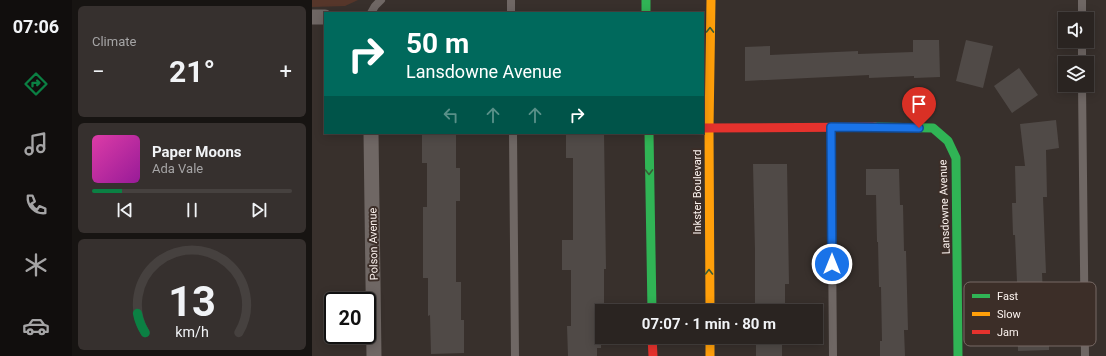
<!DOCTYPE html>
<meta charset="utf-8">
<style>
body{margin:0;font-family:Roboto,sans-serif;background:#36302e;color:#f1f3f6;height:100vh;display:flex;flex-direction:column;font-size:15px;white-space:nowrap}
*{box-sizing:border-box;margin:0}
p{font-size:13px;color:#a5a4a5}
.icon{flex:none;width:22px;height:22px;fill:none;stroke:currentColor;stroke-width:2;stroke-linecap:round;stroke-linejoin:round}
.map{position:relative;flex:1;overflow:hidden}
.panel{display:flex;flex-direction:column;gap:6px;padding:6px;background:#171412;width:240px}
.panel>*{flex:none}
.banner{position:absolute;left:12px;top:12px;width:380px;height:122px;border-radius:0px;box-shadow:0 2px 10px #0003,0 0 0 1px #46413f;background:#00695c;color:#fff;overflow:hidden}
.buttons{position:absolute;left:746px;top:12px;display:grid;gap:8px}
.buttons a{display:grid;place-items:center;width:36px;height:36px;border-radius:0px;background:#2a2421;box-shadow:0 2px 10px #0003,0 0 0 1px #46413f;font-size:20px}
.speed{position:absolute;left:12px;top:292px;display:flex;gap:8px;font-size:20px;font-weight:700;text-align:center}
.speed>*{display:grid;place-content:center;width:52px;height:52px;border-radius:50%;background:#2a2421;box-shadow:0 2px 10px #0003,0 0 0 1px #46413f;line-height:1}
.speed .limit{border:2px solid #111;border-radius:6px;background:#fff;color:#111}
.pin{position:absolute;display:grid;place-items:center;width:34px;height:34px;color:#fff;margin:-41px -17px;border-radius:50% 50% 50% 0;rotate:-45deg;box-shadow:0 0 4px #0007}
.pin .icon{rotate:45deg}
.me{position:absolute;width:44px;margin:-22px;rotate:0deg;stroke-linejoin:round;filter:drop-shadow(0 0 3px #0008)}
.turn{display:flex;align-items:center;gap:14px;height:84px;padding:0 16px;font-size:18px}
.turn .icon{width:52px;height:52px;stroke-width:2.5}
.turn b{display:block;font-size:28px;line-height:34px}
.lanes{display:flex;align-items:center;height:38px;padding:0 16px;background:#0003;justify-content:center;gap:20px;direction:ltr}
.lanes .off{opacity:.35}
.big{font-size:30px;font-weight:700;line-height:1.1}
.panel .tile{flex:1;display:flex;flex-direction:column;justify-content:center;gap:6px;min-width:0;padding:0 14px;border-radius:6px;background:#36302e}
.panel .dial{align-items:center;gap:0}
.dial svg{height:104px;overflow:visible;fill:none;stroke:#46413f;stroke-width:7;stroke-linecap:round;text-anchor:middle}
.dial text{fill:#f1f3f6;stroke:none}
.song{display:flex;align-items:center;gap:12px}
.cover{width:48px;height:48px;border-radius:6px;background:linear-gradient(135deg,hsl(320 70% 55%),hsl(300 70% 35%))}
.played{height:4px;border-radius:2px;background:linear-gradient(90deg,#0b8043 15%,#46413f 15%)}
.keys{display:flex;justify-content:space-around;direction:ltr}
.heat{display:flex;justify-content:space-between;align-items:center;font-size:22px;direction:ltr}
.trip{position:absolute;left:283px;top:304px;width:228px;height:40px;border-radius:0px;background:#2a2421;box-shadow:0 2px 10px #0003,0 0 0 1px #46413f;font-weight:700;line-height:40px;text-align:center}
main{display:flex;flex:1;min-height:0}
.tabs{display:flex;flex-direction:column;width:72px;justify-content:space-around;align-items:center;background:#110e0d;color:#a5a4a5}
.tabs .icon{width:28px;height:28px}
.tabs .selected{color:#0b8043}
.tabs b{font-size:18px;color:#f1f3f6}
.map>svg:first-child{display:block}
.green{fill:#56362a}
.building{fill:#504a47}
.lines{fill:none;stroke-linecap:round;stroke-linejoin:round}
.lane{stroke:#6f6764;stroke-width:8}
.street{stroke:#6f6764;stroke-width:15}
.fast{stroke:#30b455;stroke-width:9}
.slow{stroke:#ff9f0a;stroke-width:9}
.jam{stroke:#e5322d;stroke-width:9}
.oneway{stroke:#385d38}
.route-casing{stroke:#114b97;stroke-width:10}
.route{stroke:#1a73e8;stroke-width:7}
.labels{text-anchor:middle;stroke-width:4;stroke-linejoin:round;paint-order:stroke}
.street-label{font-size:11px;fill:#fcf3ef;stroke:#3c2e28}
.key{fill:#3c2e28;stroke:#766964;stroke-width:1}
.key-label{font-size:11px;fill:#fcf3ef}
</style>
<main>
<nav class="tabs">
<b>07:06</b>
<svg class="icon selected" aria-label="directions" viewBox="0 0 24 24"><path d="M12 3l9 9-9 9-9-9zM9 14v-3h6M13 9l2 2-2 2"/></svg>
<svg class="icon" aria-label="music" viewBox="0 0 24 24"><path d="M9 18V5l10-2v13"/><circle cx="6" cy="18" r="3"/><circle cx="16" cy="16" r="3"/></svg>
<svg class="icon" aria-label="phone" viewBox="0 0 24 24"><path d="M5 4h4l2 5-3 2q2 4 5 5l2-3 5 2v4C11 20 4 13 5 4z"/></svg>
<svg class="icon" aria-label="climate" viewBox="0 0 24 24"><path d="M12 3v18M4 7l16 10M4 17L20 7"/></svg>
<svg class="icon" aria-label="car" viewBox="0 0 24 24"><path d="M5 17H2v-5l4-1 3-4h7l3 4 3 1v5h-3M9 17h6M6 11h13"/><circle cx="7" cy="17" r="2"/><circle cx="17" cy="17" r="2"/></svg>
</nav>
<section class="panel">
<div class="tile"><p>Climate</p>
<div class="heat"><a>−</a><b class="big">21°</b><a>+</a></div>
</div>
<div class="tile">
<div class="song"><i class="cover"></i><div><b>Paper Moons</b><p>Ada Vale</p></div></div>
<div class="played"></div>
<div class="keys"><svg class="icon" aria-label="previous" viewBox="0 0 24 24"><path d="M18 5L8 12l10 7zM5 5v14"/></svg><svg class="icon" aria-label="pause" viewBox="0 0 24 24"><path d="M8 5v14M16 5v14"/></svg><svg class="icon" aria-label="next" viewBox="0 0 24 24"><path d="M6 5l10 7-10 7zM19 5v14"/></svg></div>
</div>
<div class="tile dial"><svg viewBox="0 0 100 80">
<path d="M14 69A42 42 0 1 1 86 69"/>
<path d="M14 69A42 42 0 0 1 8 54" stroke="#0b8043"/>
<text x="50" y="56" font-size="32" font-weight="700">13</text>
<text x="50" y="72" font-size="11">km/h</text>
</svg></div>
</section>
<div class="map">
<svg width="794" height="356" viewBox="0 0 794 356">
<rect width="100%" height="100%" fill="#38302c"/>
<!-- green -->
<path class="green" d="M0 0H46L33 6 0 7Z"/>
<!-- building -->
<path class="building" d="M601 40H627L628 77 602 78V76L557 78V75L433 81V47L458 46V55L546 51V54L601 52Z
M654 40 681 46 671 88 644 81Z
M707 68 726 95 700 113 682 86Z
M744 120 747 148 734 150 735 197H731L734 273H730L732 318H737V350L706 351 705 313H700L699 282H705L703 235H701L700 203H704L703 166H713L708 124Z
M110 133H144V168H148V201H144V282H149V320H152V353L119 354 118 315 116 316V278H111V207H115V163H110Z
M254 133H292L294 269H292V311H290V316H289V348H285V356H256L255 326H259V270H250V240H261V158H254Z
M441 164H475L477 284H473V311H443V250Z
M554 169H587L588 205H591L592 251H594L596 330H592L593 356H568V341H570L569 287H567L566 242H565L564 195H554Z
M444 337H470V356H444Z"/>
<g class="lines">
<!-- lane -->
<path class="lane" d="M199 0V13
M770 0V19
M59 13 63 6 69 0
M770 41V63
M770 85 773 356
M519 127 521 356
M201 133 203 356"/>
<!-- street -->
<path class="street" d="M0 17H13
M59 133 62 356"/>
<!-- fast -->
<path class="fast" d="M334 0V13
M563 127 621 128 636 141 644 158 646 356
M337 133 340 311"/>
<!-- slow -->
<path class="slow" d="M398 311 397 128 399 0
M398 337V356"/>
<!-- jam -->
<path class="jam" d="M391 128 563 127
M340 337 341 356"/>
</g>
<!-- one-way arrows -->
<defs><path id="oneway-chevron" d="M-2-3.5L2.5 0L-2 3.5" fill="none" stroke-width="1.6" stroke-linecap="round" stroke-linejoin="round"/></defs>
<g class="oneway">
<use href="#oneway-chevron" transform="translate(398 30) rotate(-89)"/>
<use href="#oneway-chevron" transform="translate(337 172) rotate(89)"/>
<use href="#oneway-chevron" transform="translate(397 272) rotate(-90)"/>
</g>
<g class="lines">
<!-- route casing -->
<g class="route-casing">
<path id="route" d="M520 264 519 127 607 128"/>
</g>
<!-- route -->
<use href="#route" class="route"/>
</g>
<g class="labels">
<!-- street labels -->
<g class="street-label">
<text transform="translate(385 192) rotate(-90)" y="4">Inkster Boulevard</text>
<text transform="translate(632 207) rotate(-92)" y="4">Lansdowne Avenue</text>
<text transform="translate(61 244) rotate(-91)" y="4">Polson Avenue</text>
</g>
</g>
<!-- legend -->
<rect x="652" y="282" width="132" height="64" rx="6" class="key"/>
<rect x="660" y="294" width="18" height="4" fill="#30b455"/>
<rect x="660" y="312" width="18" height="4" fill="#ff9f0a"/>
<rect x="660" y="330" width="18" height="4" fill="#e5322d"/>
<g class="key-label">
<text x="685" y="300">Fast</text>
<text x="685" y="318">Slow</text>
<text x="685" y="336">Jam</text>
</g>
</svg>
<div class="buttons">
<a><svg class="icon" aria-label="sound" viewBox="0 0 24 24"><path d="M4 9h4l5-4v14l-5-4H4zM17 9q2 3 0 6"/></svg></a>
<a><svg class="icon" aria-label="layers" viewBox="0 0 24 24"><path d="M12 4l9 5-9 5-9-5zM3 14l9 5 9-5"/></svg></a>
</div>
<div class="speed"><div class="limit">20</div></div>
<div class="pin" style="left:607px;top:128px;background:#d93025"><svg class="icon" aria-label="arrive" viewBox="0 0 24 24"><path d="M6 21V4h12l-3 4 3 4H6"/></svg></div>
<svg class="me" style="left:520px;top:264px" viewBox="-20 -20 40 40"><circle r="17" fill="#1a73e8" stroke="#fff" stroke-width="3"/><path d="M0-11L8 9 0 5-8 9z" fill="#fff"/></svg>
<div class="trip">07:07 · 1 min · 80 m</div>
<div class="banner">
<div class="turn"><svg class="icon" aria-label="right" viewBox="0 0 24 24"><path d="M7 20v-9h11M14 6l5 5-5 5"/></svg><div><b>50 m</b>Lansdowne Avenue</div></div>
<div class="lanes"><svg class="icon off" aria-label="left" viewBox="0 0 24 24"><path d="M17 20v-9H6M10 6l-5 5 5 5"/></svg><svg class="icon off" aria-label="ahead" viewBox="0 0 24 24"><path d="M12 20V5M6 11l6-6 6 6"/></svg><svg class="icon off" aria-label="ahead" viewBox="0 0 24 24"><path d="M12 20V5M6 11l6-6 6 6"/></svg><svg class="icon" aria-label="right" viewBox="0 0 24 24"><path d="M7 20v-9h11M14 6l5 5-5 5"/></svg></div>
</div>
</div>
</main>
